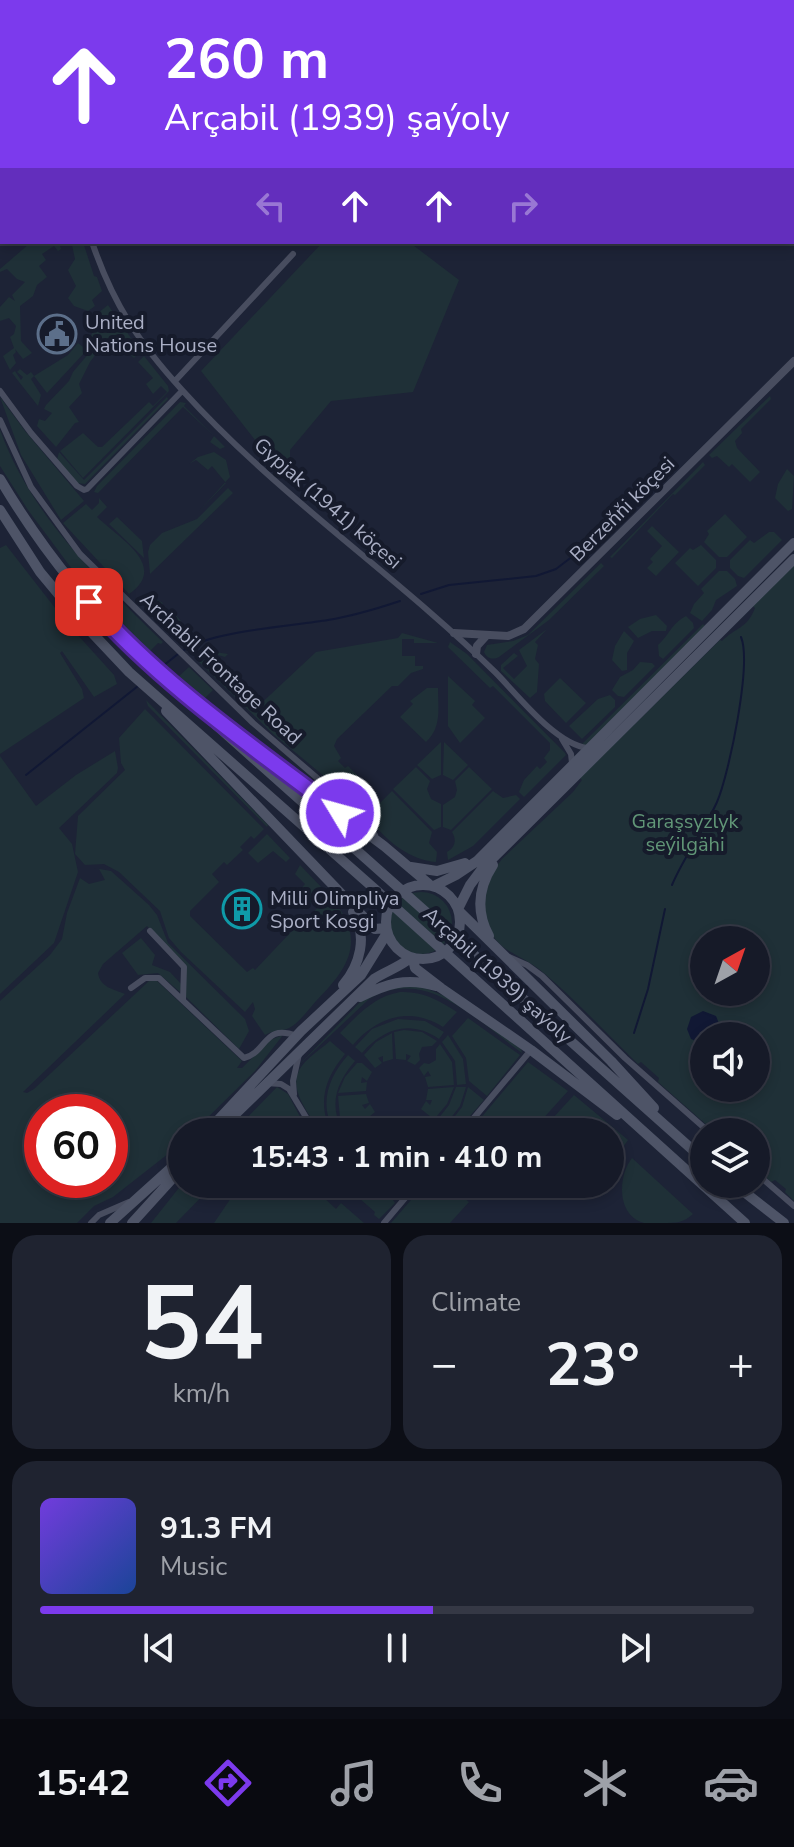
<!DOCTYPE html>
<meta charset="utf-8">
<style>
body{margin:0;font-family:"Nunito Sans",sans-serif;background:#1f2330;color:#f1f3f6;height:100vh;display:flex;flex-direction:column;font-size:30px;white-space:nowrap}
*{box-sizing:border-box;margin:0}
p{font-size:26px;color:#9ea1a8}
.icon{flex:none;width:44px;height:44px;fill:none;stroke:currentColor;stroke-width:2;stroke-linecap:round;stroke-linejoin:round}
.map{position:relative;height:1223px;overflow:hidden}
.details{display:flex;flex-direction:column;gap:12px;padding:12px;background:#0c0e16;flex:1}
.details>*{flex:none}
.banner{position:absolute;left:0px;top:0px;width:794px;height:244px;box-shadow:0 4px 12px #0003,0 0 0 2px #353845;background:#7c3aed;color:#fff;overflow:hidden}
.needle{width:52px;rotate:40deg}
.fabs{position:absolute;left:690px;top:926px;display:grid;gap:16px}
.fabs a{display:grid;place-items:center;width:80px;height:80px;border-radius:50%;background:#161a28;box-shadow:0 4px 12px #0003,0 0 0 2px #353845;font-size:40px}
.speed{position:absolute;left:24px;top:1094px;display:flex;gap:16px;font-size:40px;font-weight:700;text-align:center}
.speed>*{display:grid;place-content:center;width:104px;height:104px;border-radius:50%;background:#161a28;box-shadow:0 4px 12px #0003,0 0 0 2px #353845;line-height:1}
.speed .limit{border:12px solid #d22;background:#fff;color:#111}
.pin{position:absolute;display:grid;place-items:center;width:68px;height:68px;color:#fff;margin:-34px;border-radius:16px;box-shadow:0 4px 12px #0006}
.me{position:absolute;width:88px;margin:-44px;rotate:307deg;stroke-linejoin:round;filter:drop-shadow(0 0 6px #0008)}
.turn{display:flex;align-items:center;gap:28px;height:168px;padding:0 32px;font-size:36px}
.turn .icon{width:104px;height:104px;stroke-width:2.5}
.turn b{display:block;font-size:56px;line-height:68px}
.lanes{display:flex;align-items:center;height:76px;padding:0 32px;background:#0003;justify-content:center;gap:40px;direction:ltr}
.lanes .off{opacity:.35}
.big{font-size:60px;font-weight:700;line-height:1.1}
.details .tile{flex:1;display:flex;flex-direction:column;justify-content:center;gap:12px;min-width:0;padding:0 28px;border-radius:24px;background:#1f2330}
.details .dial{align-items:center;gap:0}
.dial b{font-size:104px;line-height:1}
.song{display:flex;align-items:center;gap:24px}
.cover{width:96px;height:96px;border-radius:12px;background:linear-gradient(135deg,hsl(260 70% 55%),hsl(220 70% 35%))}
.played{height:8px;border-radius:4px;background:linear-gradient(90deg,#7c3aed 55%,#353845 55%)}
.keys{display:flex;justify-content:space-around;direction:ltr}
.heat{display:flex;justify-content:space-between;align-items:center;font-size:44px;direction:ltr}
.details .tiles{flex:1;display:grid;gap:12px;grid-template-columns:1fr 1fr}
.tile:last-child{grid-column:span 2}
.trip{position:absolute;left:168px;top:1118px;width:456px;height:80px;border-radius:40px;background:#161a28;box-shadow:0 4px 12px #0003,0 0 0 2px #353845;font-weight:700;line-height:80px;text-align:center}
.menu{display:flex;height:128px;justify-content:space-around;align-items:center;background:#090a10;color:#9ea1a8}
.menu .icon{width:56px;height:56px}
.menu .selected{color:#7c3aed}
.menu b{font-size:36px;color:#f1f3f6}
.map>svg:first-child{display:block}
.green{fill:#1f3037;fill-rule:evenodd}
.water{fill:#111834}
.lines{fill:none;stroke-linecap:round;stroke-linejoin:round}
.stream{stroke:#111834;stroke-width:2}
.minor{stroke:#484d5f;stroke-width:6}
.tertiary{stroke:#484d5f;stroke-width:8}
.primary{stroke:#4e5467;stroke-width:10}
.route-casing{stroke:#51269a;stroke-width:20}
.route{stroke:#7c3aed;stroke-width:14}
.labels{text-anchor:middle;stroke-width:8;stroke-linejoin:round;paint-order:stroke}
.poi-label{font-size:20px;fill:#aaafc5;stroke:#161b2b;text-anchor:start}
.street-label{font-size:20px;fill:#aaafc5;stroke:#161b2b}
.park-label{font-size:20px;fill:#619677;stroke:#161b2b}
</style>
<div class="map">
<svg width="794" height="1223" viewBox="0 0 794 1223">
<rect width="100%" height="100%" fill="#1d2336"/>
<!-- green -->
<path class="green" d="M35 242H59L61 249 58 251 54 246 42 254 46 260 39 266 47 277 37 285 33 296 20 306 21 341 32 353 23 359 15 349 16 352 13 355 16 363 10 370 3 356 14 348 10 337 14 334 16 326 9 318 0 321V307L9 297 15 301 12 295 25 282 17 279 7 269 0 272V269L29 244Z
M78 242H83L94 276 97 277 102 291 92 300 95 306 88 311 74 306 68 298 76 286 68 270 75 259 72 245Z
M323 242H409L459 280 413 392 331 401 290 450V469L273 463 201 371Z
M108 305 140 351 134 358 110 336 90 362 79 384 82 393 69 407 79 422 75 423 56 447 37 426 39 419 45 421 52 413 44 409 46 405 69 381 73 372 89 353 88 342 95 327 93 317Z
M78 343 84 348 85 352 47 393 34 376 68 355Z
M144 356 168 386 169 391 83 478 60 451 83 433 98 447H102L149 402 153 406 167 392 161 386 153 394 146 384 153 378 138 362Z
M20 369 27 375 31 372 34 376 31 379 41 395 38 406 12 373 15 371 21 380 23 377 17 372Z
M770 396 771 399 741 429 742 433 735 441 737 448 760 472 750 482 732 464 729 467 717 456 712 458 709 455Z
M0 397 25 431 84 501 61 520 21 455Z
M167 397 168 399 85 484 77 483 57 460 59 452 84 480Z
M180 402 186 403 184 406 225 447 220 449 210 442 214 436 183 407 98 493 94 492 97 486Z
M0 430C32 517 98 579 163 642L161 644 158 643 149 652 78 577 28 510 0 466Z
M214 452 226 460 230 477 199 511 226 483 212 466 208 470 196 460 189 464 198 457Z
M703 462 705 465 675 495 673 494 612 558 610 557Z
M787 469 794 476 792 509 788 511 775 498 778 484Z
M228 488 233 493 150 574 148 552 150 545 162 533 197 519Z
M99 498 107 507 97 517C120 539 169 566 129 594L63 523 86 504 92 510 99 503Z
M725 514 747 537 727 557H719L704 542 709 534 707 531Z
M117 517 142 541 144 558 109 524Z
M652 526 679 552 656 576 647 568 653 562 650 559 662 546 647 531Z
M769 532H774L782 540 744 578 738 576 730 568V560L750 540 754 543Z
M6 545 66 622 114 675 117 684 94 697 62 651 60 653 82 689 84 698 0 754V548Z
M701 545 716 560V568L698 586 675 563 690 548 693 550Z
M601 563 604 566 549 620 499 657C493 660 487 659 484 652L487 645 513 641 528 635Z
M794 565V1201L785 1192 786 1189 775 1180 771 1182 756 1168V1132H720L713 1126 709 1127 658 1082 659 1078 641 1062 638 1064C607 1034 578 1002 545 974 534 964 521 958 509 951 475 930 481 885 502 859L573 792 582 780 580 778 720 640 722 641C736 627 747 629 755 608L753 606ZM704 940H756V992H704ZM704 1036H756V1088H704Z
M719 571H727L735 579 737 586 716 600 712 610 702 621 690 613 694 604 704 593 701 589Z
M154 592 157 594 156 599 163 603 155 611 163 619 172 611 181 621 169 627 164 626 144 606Z
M656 615 667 626 666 631H652L638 638 628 627 640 619Z
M686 616 693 623 694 628 663 659 659 656 658 645C672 632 669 626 686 616Z
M703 624 705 626 586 745H581Z
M547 629 535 642 538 645 535 659 539 664 537 692 530 698 501 671V665L514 653 518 656 503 668 514 679 527 666 519 650Z
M624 631 634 641 627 653V670L622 671 612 660 615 646Z
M402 633 438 643H414V639H402V656H415V666H423V669L411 673 398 686H392L337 739 334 746 341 758 338 761 345 768 348 766 361 779 367 794 377 799 367 810 377 815 371 820 347 795 273 734 197 660 208 651 228 654 225 657 211 653 202 659 254 710 316 652 398 638Z
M450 642 467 654 565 753 566 755 524 797 519 792 524 780 537 766 540 769 547 762 544 758 550 750V743L493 686 490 688 448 647Z
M640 662 652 663 655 666 624 697 618 696 612 690 620 677 633 670Z
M189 667 213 690 202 701 177 678Z
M448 676 475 701 472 705 485 718 460 743 448 726Z
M560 678 586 703 566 723 545 701 544 694Z
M427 688H438C438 709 442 727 426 742L400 717 413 704 410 701Z
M610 695 615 700V707L582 739 569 726 598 699Z
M146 700 268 825 267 827 148 706Z
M145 709 264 829 254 839 251 836 240 847 243 850 227 865 224 862 212 874 219 882 190 911V916L247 972 253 968 255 970 307 915 310 917 328 894C367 937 352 965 316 1001 309 1009 298 1024 289 1028 281 1032 273 1030 265 1035L252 1016 255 1009 253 1002 245 1012 181 952 169 938 160 911 119 872 104 864 85 865 75 854 78 816 125 770 121 763 119 738Z
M441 742V775L432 779 417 765Z
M444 742 468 765 453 780 443 775Z
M115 751 118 768 117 773 59 828 72 844 78 872 54 943 0 994V756L36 806 76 775Z
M416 767 430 781 427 789 431 799 441 804V827L434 830 393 789Z
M469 767 492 789 451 830 443 827V805L455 797 457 790 455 781Z
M392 791 432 832 429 843 437 852 436 862C410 860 388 842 372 822L380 816 374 809Z
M493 791 503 798 516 795 520 799 473 846 448 860 447 852C455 848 457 840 452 832Z
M267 834 290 858 286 862 273 851 258 863 248 853Z
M300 865 324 890 304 910 293 898 305 884 295 874Z
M94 868 111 871 149 905 157 915 168 943 245 1019 249 1031 239 1049 186 997 183 962 147 926 103 964 98 973C100 987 113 989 125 994L23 1092 27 1093 34 1089 149 981 156 980 242 1061 237 1068H242L270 1040 283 1035 255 1071 193 1132H182V1143L113 1197 94 1206 77 1223H0V1001L50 955 62 939 67 913 80 878 89 884 105 880 99 869ZM42 1112H110V1180H42Z
M390 923a31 31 0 1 1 62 0a31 31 0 1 1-62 0Z
M141 938 155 955 152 965 170 972 182 985 180 992 158 973 138 975 122 953Z
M403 984C449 988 485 1023 521 1049L522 1053C478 1021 425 965 369 999L299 1065 362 1000 380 990Z
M400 992C422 991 439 1000 457 1012L443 1027C410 1006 377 1017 353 1045L340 1033C358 1015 373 997 400 992Z
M468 1018 520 1055 487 1096 469 1081 466 1058 452 1036Z
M398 1019 425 1021 444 1032 439 1039C410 1019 383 1029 362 1053L355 1047 372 1029Z
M404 1030 422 1032 437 1041 432 1046 422 1047 419 1054 420 1060 415 1065 407 1061 411 1056 406 1054V1060L396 1059 394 1032Z
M392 1033 393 1059 383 1062V1056L378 1058 382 1063 375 1068 364 1055 376 1042Z
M448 1035 463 1059 466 1084 457 1085 455 1061 442 1042Z
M330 1041 345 1054C325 1078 317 1102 331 1132H321C311 1117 290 1092 298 1073 302 1061 321 1049 330 1041Z
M440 1044 452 1062 454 1085 428 1087 425 1077 431 1076 428 1071 424 1076 419 1068 424 1063 429 1064 436 1060V1049Z
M348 1055 355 1061C336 1083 328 1106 344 1132H334C319 1103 328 1078 348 1055Z
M528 1062 568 1091 531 1132H469Z
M357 1063H362L372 1072 367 1081 362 1077 361 1083 367 1082 366 1091 338 1093 345 1077Z
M277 1087 288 1094 308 1132H233Z
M454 1087 447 1104 436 1117H431L421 1109 426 1101 430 1105 432 1100H426L428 1089Z
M456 1087H466L460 1106 443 1128 438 1119 449 1105Z
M468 1087 484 1100 456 1132H448L445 1129 462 1107Z
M366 1094 369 1103 362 1105 365 1109 370 1104 375 1112 369 1117H362L358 1121 357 1132H347L340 1118 338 1096Z
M574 1095 628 1140 610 1166V1132L541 1131Z
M632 1158 693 1214C683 1223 676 1223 663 1223 658 1223 649 1223 644 1223 616 1215 618 1176 632 1158Z
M182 1184H214L176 1223H151Z
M233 1184H326L323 1188 326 1190 322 1196 336 1209 341 1203 364 1223H214L231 1198Z
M343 1184C359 1184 387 1187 395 1203L379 1219 374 1215 375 1212Z
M425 1184H446L469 1202 450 1223H391Z"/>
<!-- water -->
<path class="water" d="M703 1011 716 1016 720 1026 717 1036H704L703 1044 691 1039 687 1029 691 1017Z"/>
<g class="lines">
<!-- stream -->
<path class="stream" d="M421 594 449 585 536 576 556 569 590 543 621 502H627L632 507
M184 650C211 631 293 626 328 620 353 616 376 609 400 601
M158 670 178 654
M26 775 138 686
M672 885C684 856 704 831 717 802 729 774 752 664 741 637
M634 1033 648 989 665 909"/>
<!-- minor -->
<path class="minor" d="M16 0V2
M92 242C113 304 139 343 183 391 277 495 395 574 495 672 518 695 554 743 587 748
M175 381 293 254
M0 391 31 433 77 486 84 490 87 489 182 391
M0 420 31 487 80 554 253 723 351 807 375 835
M562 739 571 754 572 763
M150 931 184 967 183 1000
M509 957 527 965 542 976 625 1058 709 1132
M131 988 145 978H159L244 1058C268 1052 263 1023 297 1036
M266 1083 281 1084 289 1089 315 1132
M294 1094 293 1081 299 1054
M462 1132 531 1050
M756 1173 794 1206
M376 1184 407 1197
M91 1223 99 1215 129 1202
M384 1223 417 1184"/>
<!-- tertiary -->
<path class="tertiary" d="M454 633 508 636 524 629 794 361
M476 654 477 646 486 636"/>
<!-- primary -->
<path class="primary" d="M0 479C39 545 87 605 142 659L704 1160
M0 510 40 572 80 620 129 672 377 891 745 1223
M166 711 375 929 386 928
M238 737 384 846 429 884
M411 867 437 871 465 863
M386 922a37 37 0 1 1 74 0a37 37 0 1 1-74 0Z
M434 886 456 875 477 861 794 543
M458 909 470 885 482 869 794 559
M459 911 611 1061 654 1108
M489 936C476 912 478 888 493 865
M413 959 415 968 441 988 531 1050 617 1115
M343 985C360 965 368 936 353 912
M360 997C386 984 406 977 436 986
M207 1132 301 1031 361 975 387 933
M217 1132 374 979C386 971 400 967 410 958
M734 1184 784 1223
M110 1223 182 1158
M132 1223 182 1168"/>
</g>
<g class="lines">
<!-- route casing -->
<g class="route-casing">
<path id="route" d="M89 602C162 685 252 746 340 813"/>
</g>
<!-- route -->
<use href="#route" class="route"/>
</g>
<!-- icons -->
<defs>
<g id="civic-ring" transform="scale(2)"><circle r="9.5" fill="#161b2b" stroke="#5c6f8a" stroke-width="1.5"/><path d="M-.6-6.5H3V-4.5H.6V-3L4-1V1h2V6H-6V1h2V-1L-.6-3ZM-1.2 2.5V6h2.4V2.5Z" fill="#5c6f8a"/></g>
<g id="building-ring" transform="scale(2)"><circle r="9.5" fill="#161b2b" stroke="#0f9aa8" stroke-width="1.5"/><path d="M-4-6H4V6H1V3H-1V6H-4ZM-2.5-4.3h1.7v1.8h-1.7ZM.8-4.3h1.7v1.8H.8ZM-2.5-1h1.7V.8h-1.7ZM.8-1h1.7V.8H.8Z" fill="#0f9aa8"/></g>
</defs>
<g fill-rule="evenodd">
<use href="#civic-ring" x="57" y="334"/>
<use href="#building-ring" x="242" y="909"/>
</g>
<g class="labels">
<!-- poi labels -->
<g class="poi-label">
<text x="85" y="329">United<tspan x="85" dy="23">Nations House</tspan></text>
<text x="270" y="905">Milli Olimpliya<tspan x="270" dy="23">Sport Kosgi</tspan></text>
</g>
<!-- street labels -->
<g class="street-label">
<text transform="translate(328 503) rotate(41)" y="7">Gypjak (1941) köçesi</text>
<text transform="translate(622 509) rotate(-45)" y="7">Berzeňňi köçesi</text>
<text transform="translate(221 668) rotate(43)" y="7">Archabil Frontage Road</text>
<text transform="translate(498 975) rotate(42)" y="7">Arçabil (1939) şaýoly</text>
</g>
<!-- park labels -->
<g class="park-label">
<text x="685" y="828">Garaşsyzlyk<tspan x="685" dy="23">seýilgähi</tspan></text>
</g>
</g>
</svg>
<div class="fabs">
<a><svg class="needle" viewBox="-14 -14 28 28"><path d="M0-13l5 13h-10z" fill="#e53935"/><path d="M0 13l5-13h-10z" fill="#9ea1a8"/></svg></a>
<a><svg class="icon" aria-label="sound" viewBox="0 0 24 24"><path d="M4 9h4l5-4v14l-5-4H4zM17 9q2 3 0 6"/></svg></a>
<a><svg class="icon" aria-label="layers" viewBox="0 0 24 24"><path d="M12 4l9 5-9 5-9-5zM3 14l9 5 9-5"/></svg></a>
</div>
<div class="speed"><div class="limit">60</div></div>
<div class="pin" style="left:89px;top:602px;background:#d93025"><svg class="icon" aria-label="arrive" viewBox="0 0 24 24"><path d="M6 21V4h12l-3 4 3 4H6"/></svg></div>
<svg class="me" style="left:340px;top:813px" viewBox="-20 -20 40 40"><circle r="17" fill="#7c3aed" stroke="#fff" stroke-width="3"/><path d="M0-11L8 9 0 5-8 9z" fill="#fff"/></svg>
<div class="trip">15:43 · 1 min · 410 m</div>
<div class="banner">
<div class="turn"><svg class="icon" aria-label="ahead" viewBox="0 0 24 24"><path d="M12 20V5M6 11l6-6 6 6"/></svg><div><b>260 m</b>Arçabil (1939) şaýoly</div></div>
<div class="lanes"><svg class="icon off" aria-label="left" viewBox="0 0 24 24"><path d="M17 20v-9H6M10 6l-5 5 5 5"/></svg><svg class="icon" aria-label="ahead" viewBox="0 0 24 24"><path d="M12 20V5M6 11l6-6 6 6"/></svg><svg class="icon" aria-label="ahead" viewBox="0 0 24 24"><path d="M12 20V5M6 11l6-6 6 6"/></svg><svg class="icon off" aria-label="right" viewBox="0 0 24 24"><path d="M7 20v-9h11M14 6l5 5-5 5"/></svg></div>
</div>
</div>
<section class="details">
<div class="tiles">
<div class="tile dial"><b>54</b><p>km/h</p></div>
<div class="tile"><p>Climate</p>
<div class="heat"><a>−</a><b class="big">23°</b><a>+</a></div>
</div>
<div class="tile">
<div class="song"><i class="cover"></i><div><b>91.3 FM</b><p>Music</p></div></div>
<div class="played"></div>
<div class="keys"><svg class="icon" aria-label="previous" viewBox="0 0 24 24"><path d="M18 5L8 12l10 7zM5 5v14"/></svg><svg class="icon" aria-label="pause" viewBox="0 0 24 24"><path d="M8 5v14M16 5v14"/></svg><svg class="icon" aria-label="next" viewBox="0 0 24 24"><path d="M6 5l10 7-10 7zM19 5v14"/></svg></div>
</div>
</div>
</section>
<nav class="menu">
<b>15:42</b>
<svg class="icon selected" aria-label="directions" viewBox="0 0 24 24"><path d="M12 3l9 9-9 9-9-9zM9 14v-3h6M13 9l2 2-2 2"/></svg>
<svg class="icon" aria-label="music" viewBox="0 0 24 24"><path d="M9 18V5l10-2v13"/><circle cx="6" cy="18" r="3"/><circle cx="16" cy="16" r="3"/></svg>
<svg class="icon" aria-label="phone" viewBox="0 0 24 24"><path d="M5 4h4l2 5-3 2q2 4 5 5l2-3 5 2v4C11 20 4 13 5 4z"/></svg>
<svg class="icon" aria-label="climate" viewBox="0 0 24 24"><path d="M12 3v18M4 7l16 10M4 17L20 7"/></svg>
<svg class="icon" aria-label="car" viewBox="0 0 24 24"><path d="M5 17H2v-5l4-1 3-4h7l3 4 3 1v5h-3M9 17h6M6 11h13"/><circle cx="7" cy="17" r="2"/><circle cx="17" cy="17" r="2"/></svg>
</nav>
